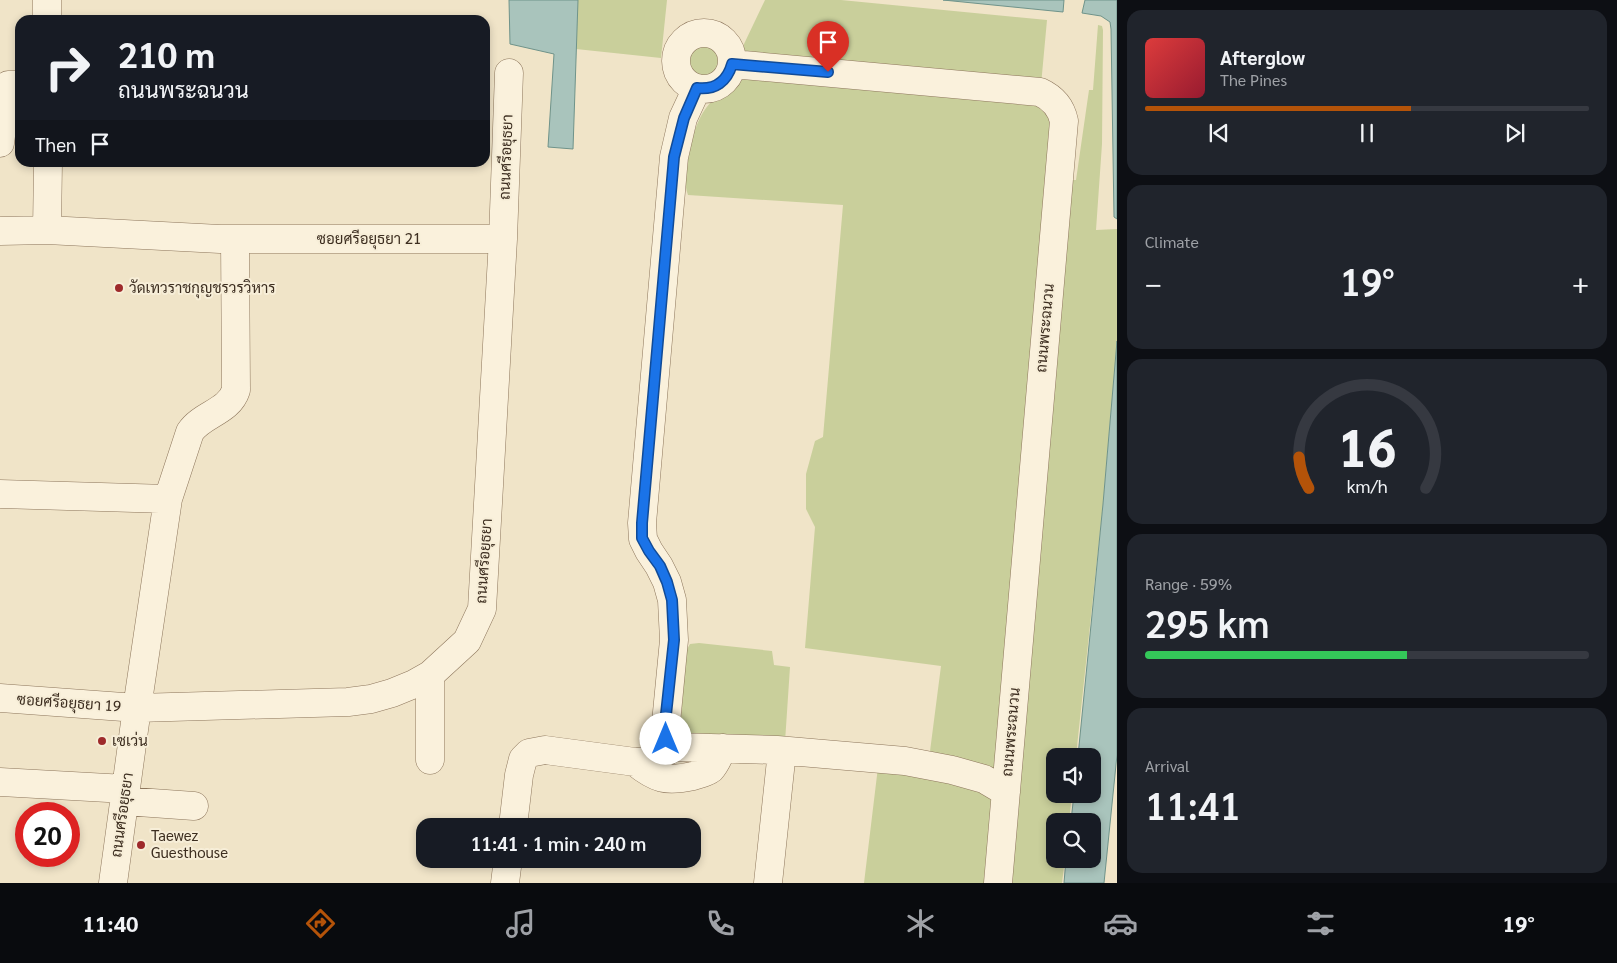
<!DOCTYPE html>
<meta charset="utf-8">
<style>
body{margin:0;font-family:Georgia,Sarabun,serif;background:#20242c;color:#f1f3f6;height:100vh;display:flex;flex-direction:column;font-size:19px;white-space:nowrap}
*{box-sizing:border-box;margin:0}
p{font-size:16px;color:#9ea1a6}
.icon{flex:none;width:28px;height:28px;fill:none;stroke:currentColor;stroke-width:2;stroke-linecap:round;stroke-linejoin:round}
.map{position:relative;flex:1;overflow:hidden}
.drawer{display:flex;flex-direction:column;gap:10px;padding:10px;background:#0d0f14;width:500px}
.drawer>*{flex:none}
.guide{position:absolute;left:15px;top:15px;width:475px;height:152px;border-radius:15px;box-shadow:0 2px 8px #0003;background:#171b24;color:#f1f3f6;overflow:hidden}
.buttons{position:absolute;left:1046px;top:748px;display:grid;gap:10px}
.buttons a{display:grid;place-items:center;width:55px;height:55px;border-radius:10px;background:#171b24;box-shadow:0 2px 8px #0003;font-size:25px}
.speed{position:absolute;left:15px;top:802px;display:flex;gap:10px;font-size:25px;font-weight:700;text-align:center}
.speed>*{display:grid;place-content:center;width:65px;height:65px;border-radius:50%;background:#171b24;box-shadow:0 2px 8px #0003;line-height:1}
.speed .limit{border:8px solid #d22;background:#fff;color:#111}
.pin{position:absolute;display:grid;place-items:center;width:42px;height:42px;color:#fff;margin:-51px -21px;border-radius:50% 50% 50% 0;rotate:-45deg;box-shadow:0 0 5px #0007}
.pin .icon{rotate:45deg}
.me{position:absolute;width:55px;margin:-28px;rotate:0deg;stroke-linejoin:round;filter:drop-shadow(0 0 4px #0008)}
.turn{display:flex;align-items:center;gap:18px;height:105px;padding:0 20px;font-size:22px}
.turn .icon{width:65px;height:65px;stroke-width:2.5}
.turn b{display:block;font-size:35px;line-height:42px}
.then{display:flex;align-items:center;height:48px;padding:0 20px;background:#0003;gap:10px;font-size:19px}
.big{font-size:38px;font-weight:600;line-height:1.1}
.drawer .tile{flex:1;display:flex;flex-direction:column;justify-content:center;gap:8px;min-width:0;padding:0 18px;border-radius:15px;background:#20242c}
.drawer .dial{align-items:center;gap:0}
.dial svg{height:130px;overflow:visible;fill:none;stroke:#363941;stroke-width:7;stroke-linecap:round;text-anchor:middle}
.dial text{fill:#f1f3f6;stroke:none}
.song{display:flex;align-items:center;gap:15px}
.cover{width:60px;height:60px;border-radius:8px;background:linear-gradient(135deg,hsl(0 70% 55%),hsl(350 70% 35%))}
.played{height:5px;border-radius:2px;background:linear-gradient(90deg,#b45309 60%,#363941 60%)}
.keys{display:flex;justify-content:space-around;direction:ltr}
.heat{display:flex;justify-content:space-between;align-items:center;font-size:28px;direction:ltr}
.charge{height:8px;border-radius:4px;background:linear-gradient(90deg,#34c759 59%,#363941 0)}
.trip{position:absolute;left:416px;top:818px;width:285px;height:50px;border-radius:15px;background:#171b24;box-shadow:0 2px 8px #0003;font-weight:600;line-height:50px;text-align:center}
.tabs{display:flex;height:80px;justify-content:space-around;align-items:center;background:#090b0e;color:#9ea1a6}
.tabs .icon{width:35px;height:35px}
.tabs .current{color:#b45309}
.tabs b{font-size:22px;color:#f1f3f6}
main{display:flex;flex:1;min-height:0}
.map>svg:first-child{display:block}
.green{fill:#c9cf9b}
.water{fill:#a9c4bc;stroke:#6f938a}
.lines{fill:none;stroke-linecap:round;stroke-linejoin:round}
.minor-casing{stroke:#8d765c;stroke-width:29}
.minor{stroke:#faf1dc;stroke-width:28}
.route-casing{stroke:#114b97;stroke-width:12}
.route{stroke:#1a73e8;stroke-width:9}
.poi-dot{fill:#9e2a2b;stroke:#f7eed8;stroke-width:2}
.labels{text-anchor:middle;stroke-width:4;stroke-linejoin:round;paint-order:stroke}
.street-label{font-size:15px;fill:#3d2e20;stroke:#f7eed8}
.poi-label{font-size:15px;fill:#3d2e20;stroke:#f7eed8;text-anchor:start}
</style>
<main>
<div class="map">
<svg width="1117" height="883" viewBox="0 0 1117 883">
<rect width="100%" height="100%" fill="#f0e4c8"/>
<!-- green -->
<path class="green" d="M578 0H667L661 58 576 49Z
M765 0H841L1047 20 1041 85 744 55 743 49 744 44Z
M1098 25 1102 26 1103 30 1102 144 1096 230 1117 229V341L1103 504 1076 756H1055V794H1072L1069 821H1055V859H1065L1062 883H1007L1065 180H1076L1089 90H1093Z
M685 62a19 19 0 1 1 38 0a19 19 0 1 1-38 0Z
M744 73 1035 104 1049 117 1052 126 996 771 929 759 941 666 805 648 815 527 806 509V474L815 441 823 437 843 205 688 195C680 175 691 135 701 116 709 101 730 83 744 73Z
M699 643 772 651 774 665 790 667 785 742 680 732 686 651 690 644Z
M878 767 986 789 991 800 986 883H864Z"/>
<!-- water -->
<path class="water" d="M509 0H578L573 149 548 147 554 54 510 44Z
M943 0H1064L1063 12Z
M1085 0H1117V219L1114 217 1111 29 1110 22 1101 16 1082 13Z
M1117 341V755L1104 883H1064L1066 859H1092V821H1071L1074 794H1092V756H1078L1103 504Z"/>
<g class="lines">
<!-- minor casing -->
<g class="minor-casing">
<path id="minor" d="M47 0V20
M676 61a28 28 0 1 1 56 0a28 28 0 1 1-56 0Z
M732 64 1040 92C1053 98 1061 107 1064 121L998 883
M697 88 683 118 674 157 642 523 643 539 649 551 659 566 667 582 672 600 674 640 665 733 666 739 674 747 777 750 905 761 952 770 984 779 1006 792
M0 143 8 85H20
M47 230 48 162
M0 231 47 230 220 239H503
M0 494 168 499
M430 675V760
M0 698 137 708 168 499 190 432C202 414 229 412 236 390L235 239
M635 762C656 779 666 782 693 776 699 774 706 773 711 769 716 764 719 755 723 748
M0 782 126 789
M124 801 194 806
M513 826 519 775 523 759 529 753 545 750 635 762 650 761 674 747
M113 883 137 708 348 702 371 699 392 693 414 684 430 675 467 641 482 609 503 239 509 73
M505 883 508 859
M768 883 782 751"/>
</g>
<!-- minor -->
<use href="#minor" class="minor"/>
</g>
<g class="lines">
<!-- route casing -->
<g class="route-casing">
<path id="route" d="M666 739 664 733 674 640 672 600 667 582 660 566 649 551 642 538V523L674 157 684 118 697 88C715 90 727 82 732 64L828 72"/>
</g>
<!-- route -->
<use href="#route" class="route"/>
</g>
<!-- markers -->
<g class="poi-dot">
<circle cx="119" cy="288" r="5"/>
<circle cx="102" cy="741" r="5"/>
<circle cx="141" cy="845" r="5"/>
</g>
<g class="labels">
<!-- street labels -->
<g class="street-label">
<text transform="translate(506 157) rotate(-88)" y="5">ถนนศรีอยุธยา</text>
<text x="369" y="244">ซอยศรีอยุธยา 21</text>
<text transform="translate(1045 328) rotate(-85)" y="5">ถนนพระฉนวน</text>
<text transform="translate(484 561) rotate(-86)" y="5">ถนนศรีอยุธยา</text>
<text transform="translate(69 703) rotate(4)" y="5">ซอยศรีอยุธยา 19</text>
<text transform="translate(1011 732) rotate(-85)" y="5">ถนนพระฉนวน</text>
<text transform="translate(122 815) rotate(-82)" y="5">ถนนศรีอยุธยา</text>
</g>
<!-- poi labels -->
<g class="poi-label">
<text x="129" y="293">วัดเทวราชกุญชรวรวิหาร</text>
<text x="112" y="746">เซเว่น</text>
<text x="151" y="841">Taewez<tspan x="151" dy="17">Guesthouse</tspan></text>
</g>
</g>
</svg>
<div class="buttons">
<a><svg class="icon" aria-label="sound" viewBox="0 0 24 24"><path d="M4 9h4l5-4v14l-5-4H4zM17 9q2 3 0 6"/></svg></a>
<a><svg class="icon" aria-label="search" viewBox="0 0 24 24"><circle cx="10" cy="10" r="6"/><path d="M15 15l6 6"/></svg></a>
</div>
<div class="speed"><div class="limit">20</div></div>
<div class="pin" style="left:828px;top:72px;background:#d93025"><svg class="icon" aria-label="arrive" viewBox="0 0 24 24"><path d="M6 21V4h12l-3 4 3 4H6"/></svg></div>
<svg class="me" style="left:666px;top:739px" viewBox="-20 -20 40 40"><circle r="19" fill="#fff"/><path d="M0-13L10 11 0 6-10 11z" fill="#1a73e8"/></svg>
<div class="trip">11:41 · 1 min · 240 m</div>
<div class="guide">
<div class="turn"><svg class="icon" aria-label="right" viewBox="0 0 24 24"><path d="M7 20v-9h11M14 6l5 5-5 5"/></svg><div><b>210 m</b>ถนนพระฉนวน</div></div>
<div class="then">Then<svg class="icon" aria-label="arrive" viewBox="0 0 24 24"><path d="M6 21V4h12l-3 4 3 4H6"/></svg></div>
</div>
</div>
<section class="drawer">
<div class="tile">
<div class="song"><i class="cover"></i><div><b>Afterglow</b><p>The Pines</p></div></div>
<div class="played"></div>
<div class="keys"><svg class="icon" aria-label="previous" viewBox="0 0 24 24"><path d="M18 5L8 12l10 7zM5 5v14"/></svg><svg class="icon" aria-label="pause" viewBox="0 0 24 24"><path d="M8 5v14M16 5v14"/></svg><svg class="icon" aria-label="next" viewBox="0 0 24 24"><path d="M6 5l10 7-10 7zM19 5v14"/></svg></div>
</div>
<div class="tile"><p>Climate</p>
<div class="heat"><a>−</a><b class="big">19°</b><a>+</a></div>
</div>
<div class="tile dial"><svg viewBox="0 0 100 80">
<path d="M14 69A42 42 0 1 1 86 69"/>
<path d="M14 69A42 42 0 0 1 8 50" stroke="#b45309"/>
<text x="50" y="56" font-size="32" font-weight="700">16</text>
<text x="50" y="72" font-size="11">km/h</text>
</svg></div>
<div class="tile"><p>Range · 59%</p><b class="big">295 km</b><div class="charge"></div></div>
<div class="tile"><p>Arrival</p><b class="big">11:41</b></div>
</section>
</main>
<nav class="tabs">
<b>11:40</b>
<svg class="icon current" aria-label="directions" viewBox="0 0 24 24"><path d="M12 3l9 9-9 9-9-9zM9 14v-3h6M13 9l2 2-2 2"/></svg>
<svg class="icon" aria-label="music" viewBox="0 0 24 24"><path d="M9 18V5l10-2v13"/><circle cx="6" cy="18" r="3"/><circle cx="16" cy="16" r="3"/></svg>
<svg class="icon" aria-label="phone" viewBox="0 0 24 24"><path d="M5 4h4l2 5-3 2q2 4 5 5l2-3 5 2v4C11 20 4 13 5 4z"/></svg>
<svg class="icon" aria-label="climate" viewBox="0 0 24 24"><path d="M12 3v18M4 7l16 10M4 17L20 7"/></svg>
<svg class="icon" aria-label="car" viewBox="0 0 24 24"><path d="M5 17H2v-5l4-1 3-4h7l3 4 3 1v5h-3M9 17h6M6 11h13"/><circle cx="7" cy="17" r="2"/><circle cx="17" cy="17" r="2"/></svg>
<svg class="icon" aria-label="filters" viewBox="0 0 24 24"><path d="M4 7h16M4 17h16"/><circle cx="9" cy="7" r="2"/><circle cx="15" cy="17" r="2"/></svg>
<b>19°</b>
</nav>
